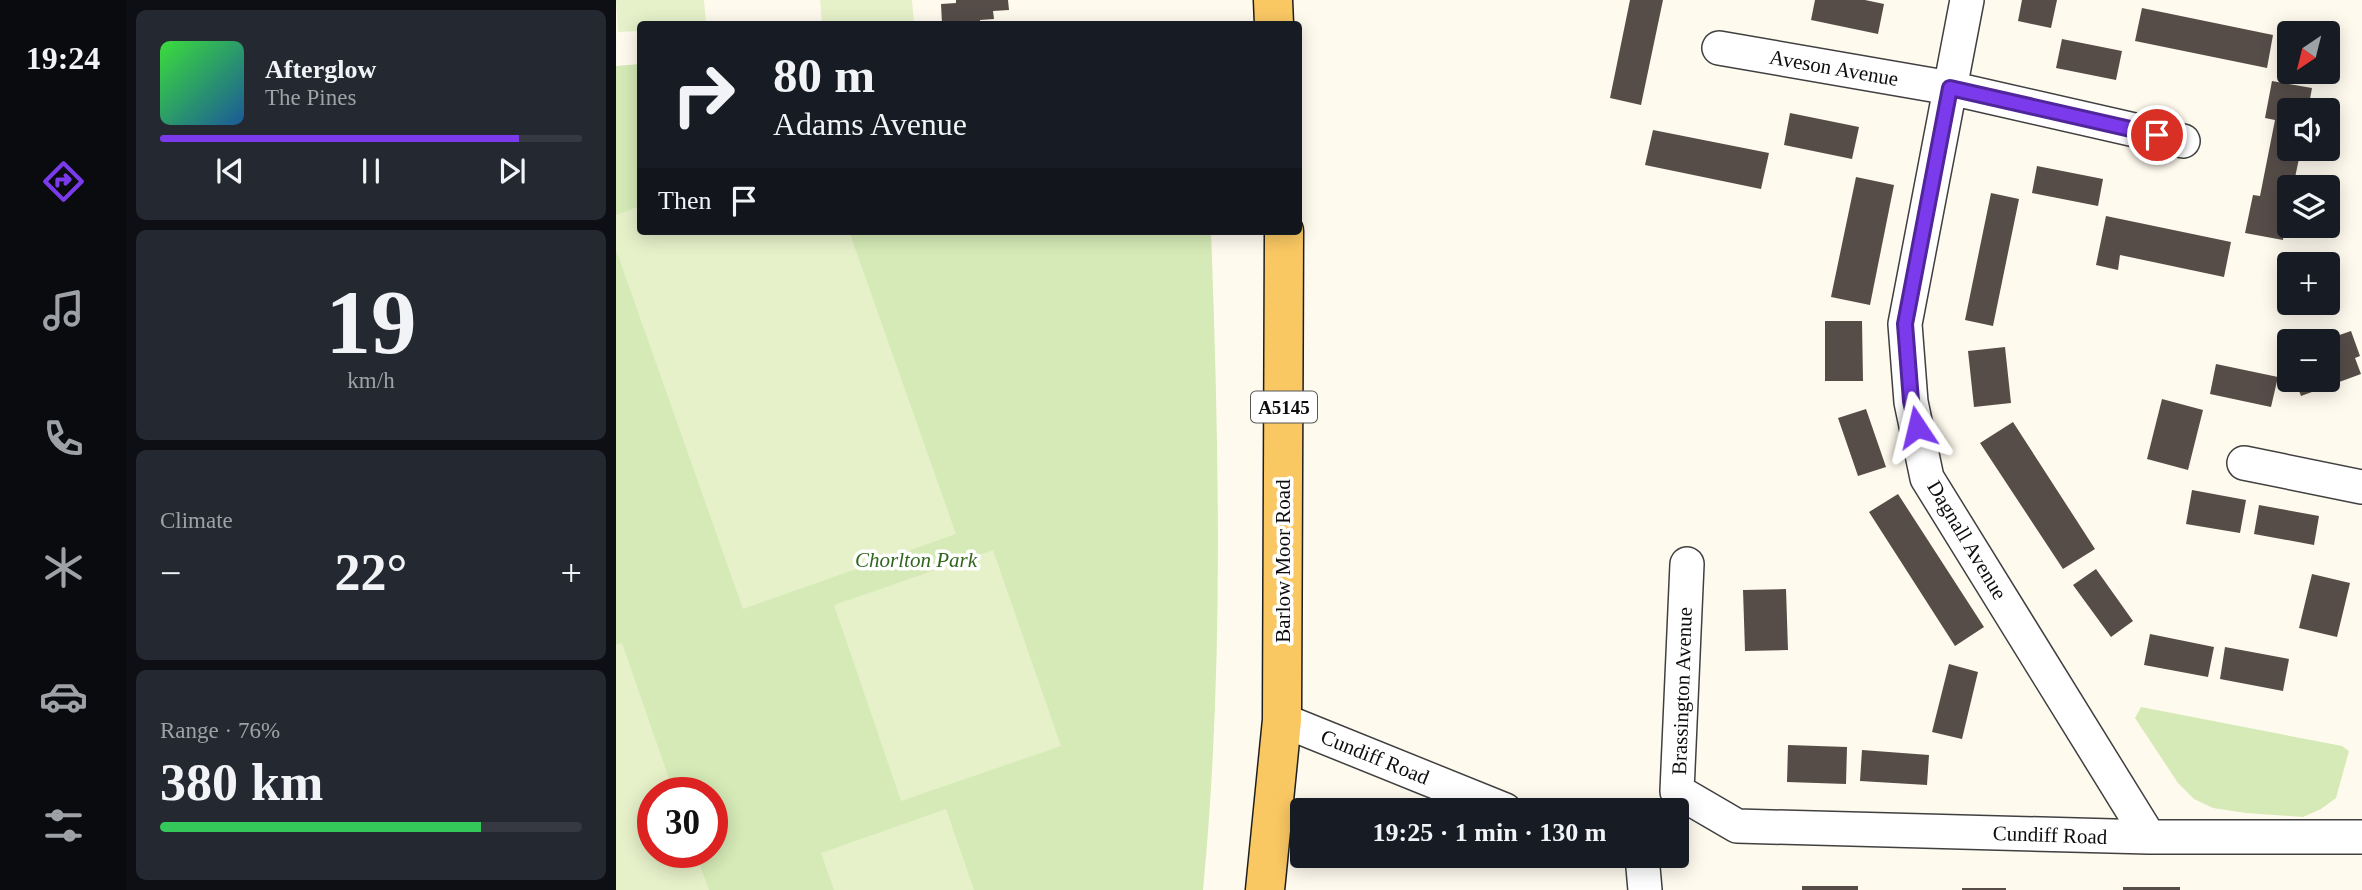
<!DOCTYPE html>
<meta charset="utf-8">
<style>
body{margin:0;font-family:Georgia,serif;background:#242831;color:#f1f3f6;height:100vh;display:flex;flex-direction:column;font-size:26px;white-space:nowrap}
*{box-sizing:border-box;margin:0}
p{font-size:23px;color:#9ea1a6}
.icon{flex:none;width:38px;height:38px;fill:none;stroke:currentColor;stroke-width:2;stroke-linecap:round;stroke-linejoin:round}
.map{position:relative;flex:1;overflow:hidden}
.sheet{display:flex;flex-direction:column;gap:10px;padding:10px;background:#0d0f14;width:490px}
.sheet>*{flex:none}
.hud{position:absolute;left:21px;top:21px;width:665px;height:214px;border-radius:7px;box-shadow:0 4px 18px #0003;background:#171b24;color:#f1f3f6;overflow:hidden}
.needle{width:46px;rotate:215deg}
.buttons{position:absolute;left:1661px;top:21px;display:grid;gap:14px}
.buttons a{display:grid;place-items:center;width:63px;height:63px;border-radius:7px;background:#171b24;box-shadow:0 4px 18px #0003;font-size:35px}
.speed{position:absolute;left:21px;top:777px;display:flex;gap:14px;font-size:35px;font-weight:700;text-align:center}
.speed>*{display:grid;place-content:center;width:91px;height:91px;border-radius:50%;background:#171b24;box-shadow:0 4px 18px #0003;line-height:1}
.speed .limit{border:10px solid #d22;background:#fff;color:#111}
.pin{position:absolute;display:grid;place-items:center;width:60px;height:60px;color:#fff;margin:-30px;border:4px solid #fff;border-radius:50%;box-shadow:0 2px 7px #0007}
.me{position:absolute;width:77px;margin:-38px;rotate:350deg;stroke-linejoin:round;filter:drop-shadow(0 0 5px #0008)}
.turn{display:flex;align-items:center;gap:24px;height:147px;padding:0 21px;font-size:32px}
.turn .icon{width:91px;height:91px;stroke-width:2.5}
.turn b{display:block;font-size:49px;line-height:60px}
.then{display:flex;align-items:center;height:66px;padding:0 21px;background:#0003;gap:14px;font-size:26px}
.big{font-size:52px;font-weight:600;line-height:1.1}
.sheet .card{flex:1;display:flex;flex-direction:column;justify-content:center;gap:10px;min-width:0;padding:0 24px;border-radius:10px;background:#242831}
.sheet .dial{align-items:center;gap:0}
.dial b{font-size:91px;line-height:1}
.song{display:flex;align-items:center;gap:21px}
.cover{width:84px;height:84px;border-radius:10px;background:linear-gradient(135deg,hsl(120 70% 55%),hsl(210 70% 35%))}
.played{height:7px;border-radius:4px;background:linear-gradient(90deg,#7c3aed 85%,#363941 85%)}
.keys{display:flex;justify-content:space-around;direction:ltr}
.heat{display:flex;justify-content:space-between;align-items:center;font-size:38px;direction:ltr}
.charge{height:10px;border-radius:5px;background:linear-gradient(90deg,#34c759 76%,#363941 0)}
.trip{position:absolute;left:674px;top:798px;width:399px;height:70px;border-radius:7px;background:#171b24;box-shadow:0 4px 18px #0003;font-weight:600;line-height:70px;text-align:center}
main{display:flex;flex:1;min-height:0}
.menu{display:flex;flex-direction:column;width:126px;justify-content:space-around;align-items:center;background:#090b0e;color:#9ea1a6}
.menu .icon{width:49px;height:49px}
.menu .active{color:#7c3aed}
.menu b{font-size:32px;color:#f1f3f6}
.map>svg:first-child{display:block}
.green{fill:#d5eab7;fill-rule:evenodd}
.pitch{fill:#e6f1c9}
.building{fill:#564d49}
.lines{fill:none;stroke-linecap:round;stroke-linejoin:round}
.minor-casing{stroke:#404040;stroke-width:36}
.primary-casing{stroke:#1e1e1e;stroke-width:41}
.minor{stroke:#fff;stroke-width:33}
.primary{stroke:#fac863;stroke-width:38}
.route-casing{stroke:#51269a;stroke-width:18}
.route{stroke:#7c3aed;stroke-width:12}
.labels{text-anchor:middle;stroke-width:7;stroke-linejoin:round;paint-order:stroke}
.shield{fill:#fff;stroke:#565656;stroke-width:2}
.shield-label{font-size:19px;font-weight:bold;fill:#0d0d0d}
.street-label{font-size:21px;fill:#0d0d0d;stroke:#fff}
.park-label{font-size:21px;font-style:italic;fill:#32661d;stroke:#fff}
</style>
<main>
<nav class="menu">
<b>19:24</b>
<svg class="icon active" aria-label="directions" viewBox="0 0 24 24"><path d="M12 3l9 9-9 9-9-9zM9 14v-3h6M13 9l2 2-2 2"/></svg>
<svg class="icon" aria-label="music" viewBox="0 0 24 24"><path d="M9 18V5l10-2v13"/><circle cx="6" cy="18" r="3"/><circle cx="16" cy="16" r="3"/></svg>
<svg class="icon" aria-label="phone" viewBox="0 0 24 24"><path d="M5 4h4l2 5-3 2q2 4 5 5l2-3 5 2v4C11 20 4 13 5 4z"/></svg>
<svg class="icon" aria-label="climate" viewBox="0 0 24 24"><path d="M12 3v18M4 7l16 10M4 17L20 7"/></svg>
<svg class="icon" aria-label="car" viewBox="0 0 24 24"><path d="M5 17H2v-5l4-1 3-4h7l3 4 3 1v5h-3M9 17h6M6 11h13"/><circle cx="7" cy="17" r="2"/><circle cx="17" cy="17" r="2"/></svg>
<svg class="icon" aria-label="filters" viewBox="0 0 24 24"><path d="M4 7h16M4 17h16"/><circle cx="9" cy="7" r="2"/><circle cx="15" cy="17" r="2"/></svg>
</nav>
<section class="sheet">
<div class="card">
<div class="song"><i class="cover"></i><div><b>Afterglow</b><p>The Pines</p></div></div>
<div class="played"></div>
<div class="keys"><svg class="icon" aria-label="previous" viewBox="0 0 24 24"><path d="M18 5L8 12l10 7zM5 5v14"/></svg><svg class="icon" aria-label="pause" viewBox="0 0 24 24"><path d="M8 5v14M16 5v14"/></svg><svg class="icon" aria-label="next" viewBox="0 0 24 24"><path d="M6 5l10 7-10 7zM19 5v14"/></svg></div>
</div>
<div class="card dial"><b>19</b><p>km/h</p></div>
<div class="card"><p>Climate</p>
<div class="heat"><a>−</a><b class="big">22°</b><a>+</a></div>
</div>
<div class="card"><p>Range · 76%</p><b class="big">380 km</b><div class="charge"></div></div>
</section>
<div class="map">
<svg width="1746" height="890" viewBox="0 0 1746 890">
<rect width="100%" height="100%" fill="#fffaee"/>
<!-- green -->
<path class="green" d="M24 64V231H595C603 451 608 671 587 890H0V66ZM37 793H96V852H37Z
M1525 707 1726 746 1733 751 1720 798 1705 809 1687 817 1630 813 1597 808 1578 799 1562 783 1519 718Z"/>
<!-- pitch -->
<path class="pitch" d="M0 0H88L90 24H24V31L2 32Z
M204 0H296L298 24H206Z
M24 206V231H233L340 534 127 609 0 250V215Z
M377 550 445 746 285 801 218 605Z
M6 643 58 793H37V852H79L93 890H0V645Z
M330 809 358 890H218L205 853Z"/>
<!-- building -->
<path class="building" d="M340 0H392L393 10 377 11 378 19 364 20V24H326L325 4 340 3Z
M1014 0H1047L1025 105 994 98Z
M1199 0H1249L1268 4 1262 34 1195 20Z
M1406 0H1441L1435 28 1402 21Z
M1526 8 1657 35 1651 68 1519 41Z
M1446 39 1506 51 1500 80 1440 68Z
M1656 81 1696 88 1692 110H1673V149H1685L1677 187H1673L1667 240 1629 233 1637 195 1644 196 1659 120 1649 118Z
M1174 113 1243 127 1236 159 1168 145Z
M1037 130 1153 153 1145 189 1029 165Z
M1421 166 1487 179 1482 206 1416 193Z
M1240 177 1278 185 1254 305 1215 297Z
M1375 193 1403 199 1377 326 1349 320Z
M1490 216 1615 242 1608 277 1504 255 1502 270 1480 265Z
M1209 321H1246L1247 381H1209Z
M1735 331 1744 356 1739 358 1745 374 1685 396 1679 380H1712V339Z
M1389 347 1395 403 1358 407 1352 351Z
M1600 364 1662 377 1655 407 1594 394Z
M1546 399 1587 410 1572 470 1531 459Z
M1250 409 1270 467 1242 476 1222 418Z
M1397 422 1479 549 1447 569 1364 443Z
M1576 490 1630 500 1624 533 1570 524Z
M1282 494 1368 627 1339 646 1253 512Z
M1643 505 1703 516 1698 545 1638 534Z
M1480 569 1517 621 1495 637 1457 585Z
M1696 574 1734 583 1721 637 1683 628Z
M1170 589 1172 650 1129 651 1127 590Z
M1534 634 1598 647 1592 677 1528 665Z
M1609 647 1673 659 1667 691 1604 679Z
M1333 664 1362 672 1346 739 1316 732Z
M1172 745 1231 747 1230 784 1171 782Z
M1246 750 1313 755 1311 785 1244 781Z
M1186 886H1242V890H1186Z
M1507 887H1564V890H1507Z
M1346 888H1390V890H1346Z"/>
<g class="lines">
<!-- minor casing -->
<g class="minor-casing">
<path id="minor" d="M1351 0 1289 324 1295 402 1311 478 1533 837
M1103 48 1334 88 1567 141
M1628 463 1746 487
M1071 564 1061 791 1121 826 1533 837H1746
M666 720 889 810
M1026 856 1029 890"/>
</g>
<!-- primary casing -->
<g class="primary-casing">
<path id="primary" d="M657 0 658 24
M649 890 666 720 668 231"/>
</g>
<!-- minor -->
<use href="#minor" class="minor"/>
<!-- primary -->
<use href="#primary" class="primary"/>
</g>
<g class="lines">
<!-- route casing -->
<g class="route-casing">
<path id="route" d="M1301 427 1295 401 1289 324 1334 88 1541 135"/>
</g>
<!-- route -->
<use href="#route" class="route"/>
</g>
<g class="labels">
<!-- shield labels -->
<rect class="shield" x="635" y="391.5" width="66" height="31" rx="5"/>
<g class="shield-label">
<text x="668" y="414">A5145</text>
</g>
<!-- street labels -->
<g class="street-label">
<text transform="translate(1218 68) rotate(10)" y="7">Aveson Avenue</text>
<text transform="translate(1351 540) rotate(59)" y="7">Dagnall Avenue</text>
<text transform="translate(667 561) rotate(-90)" y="7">Barlow Moor Road</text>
<text transform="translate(1066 691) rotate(-88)" y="7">Brassington Avenue</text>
<text transform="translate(759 757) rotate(22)" y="7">Cundiff Road</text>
<text transform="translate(1434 835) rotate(2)" y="7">Cundiff Road</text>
</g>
<!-- park labels -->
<g class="park-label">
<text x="300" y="567">Chorlton Park</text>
</g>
</g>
</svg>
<div class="buttons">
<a><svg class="needle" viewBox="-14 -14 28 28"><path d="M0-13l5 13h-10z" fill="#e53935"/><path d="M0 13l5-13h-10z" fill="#9ea1a6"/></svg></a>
<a><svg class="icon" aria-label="sound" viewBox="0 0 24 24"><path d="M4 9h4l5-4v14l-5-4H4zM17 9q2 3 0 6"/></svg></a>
<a><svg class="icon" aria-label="layers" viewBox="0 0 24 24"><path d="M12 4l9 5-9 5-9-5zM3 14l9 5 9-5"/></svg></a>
<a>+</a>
<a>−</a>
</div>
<div class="speed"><div class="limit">30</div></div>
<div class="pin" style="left:1541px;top:135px;background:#d93025"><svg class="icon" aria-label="arrive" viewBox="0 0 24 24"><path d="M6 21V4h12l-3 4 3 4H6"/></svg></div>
<svg class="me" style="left:1301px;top:427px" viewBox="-20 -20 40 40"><path d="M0-17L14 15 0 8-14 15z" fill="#7c3aed" stroke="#fff" stroke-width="4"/></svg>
<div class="trip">19:25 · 1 min · 130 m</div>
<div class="hud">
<div class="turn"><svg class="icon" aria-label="right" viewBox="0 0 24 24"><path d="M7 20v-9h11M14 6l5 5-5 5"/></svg><div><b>80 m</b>Adams Avenue</div></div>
<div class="then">Then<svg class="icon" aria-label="arrive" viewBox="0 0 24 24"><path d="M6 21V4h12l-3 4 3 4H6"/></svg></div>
</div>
</div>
</main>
